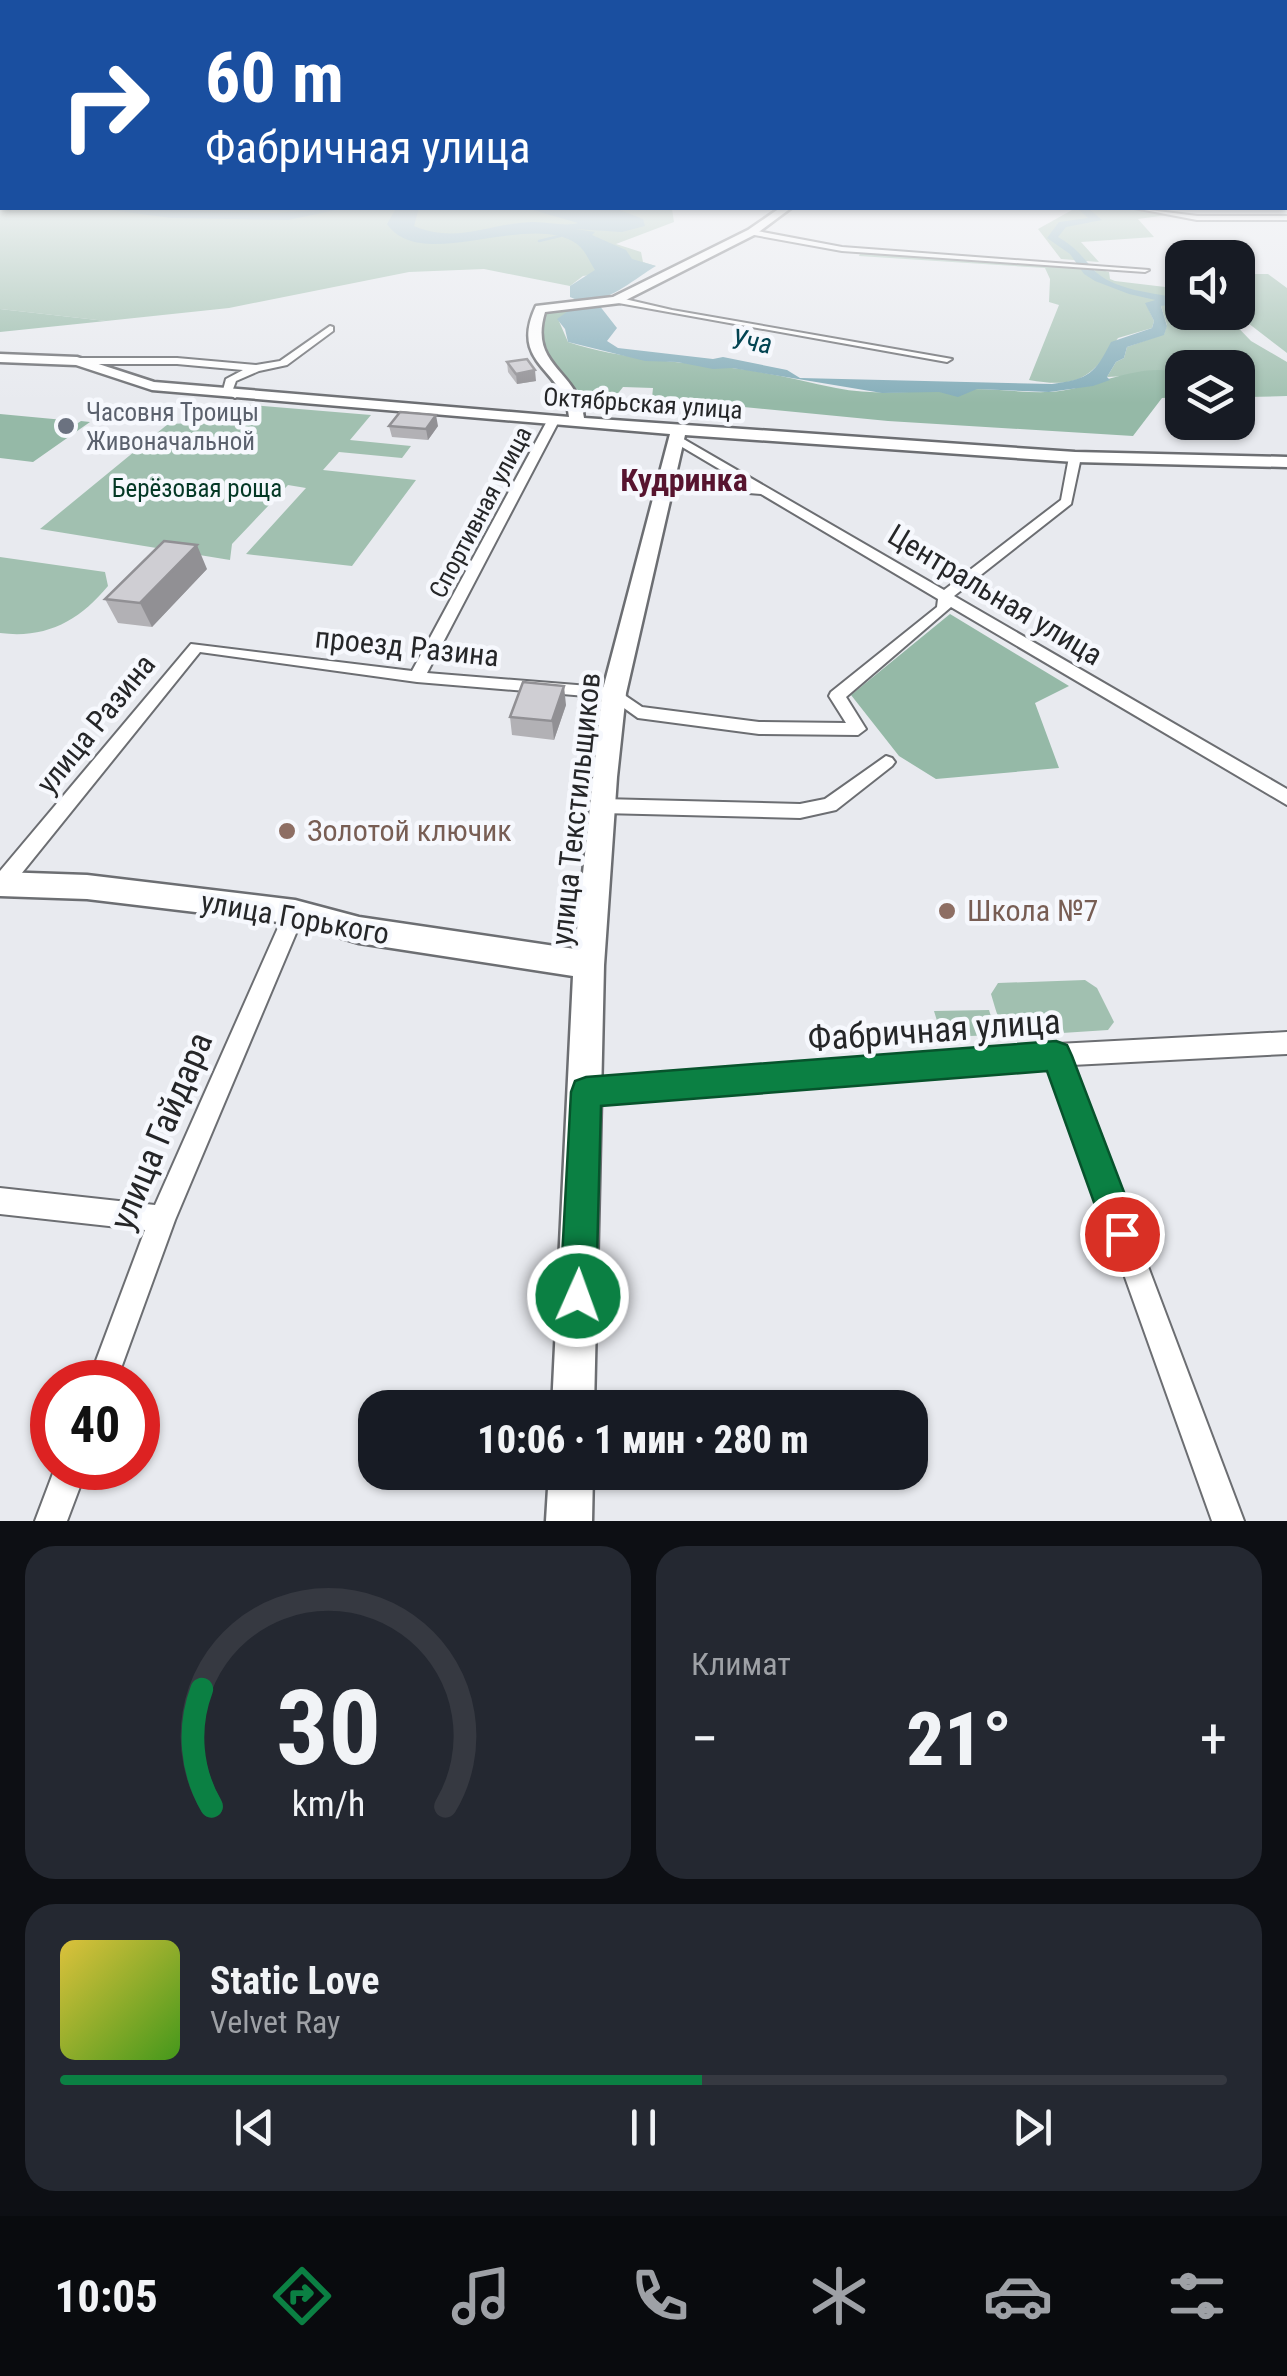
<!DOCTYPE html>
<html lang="ru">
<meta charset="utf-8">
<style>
body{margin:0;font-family:"Roboto Condensed",sans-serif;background:#242831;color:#f1f3f6;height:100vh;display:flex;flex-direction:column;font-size:38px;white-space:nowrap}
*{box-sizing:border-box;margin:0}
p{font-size:32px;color:#9ea1a6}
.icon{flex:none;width:55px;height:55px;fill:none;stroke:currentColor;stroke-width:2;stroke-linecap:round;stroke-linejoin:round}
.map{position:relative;height:1521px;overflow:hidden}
.panel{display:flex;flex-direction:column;gap:25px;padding:25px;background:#0d0f14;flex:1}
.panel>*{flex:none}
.hud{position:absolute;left:0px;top:0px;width:1288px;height:210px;box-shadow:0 2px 8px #0004;background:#1a4fa0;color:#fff;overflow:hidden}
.fabs{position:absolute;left:1165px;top:240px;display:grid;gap:20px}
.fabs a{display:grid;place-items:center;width:90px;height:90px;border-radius:20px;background:#171b24;box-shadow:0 2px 8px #0004;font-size:50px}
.speed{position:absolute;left:30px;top:1360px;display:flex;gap:20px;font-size:50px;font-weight:700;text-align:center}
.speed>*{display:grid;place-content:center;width:130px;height:130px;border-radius:50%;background:#171b24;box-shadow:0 2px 8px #0004;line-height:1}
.speed .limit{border:15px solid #d22;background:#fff;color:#111}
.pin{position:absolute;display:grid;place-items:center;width:85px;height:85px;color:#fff;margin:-42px;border:5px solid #fff;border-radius:50%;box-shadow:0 2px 10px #0007}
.me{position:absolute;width:110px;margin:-55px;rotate:2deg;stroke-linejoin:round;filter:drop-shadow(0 0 8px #0008)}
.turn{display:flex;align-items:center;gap:35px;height:210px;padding:0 40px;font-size:45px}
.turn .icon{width:130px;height:130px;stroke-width:2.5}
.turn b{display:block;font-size:70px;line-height:85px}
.big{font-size:75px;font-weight:800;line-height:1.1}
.panel .card{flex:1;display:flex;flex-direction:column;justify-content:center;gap:15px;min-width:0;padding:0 35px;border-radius:30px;background:#242831}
.panel .dial{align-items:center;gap:0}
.dial svg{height:260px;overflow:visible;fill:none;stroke:#363941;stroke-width:7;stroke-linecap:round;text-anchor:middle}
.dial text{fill:#f1f3f6;stroke:none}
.song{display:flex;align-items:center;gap:30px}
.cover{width:120px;height:120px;border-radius:15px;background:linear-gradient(135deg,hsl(50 70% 55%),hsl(100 70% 35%))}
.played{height:10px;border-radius:5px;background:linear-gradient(90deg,#0b8043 55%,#363941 55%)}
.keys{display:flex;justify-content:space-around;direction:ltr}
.heat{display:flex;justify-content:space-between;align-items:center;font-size:55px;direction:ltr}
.panel .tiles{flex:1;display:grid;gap:25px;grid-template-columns:1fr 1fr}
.card:last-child{grid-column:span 2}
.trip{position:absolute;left:358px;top:1390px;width:570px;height:100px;border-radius:30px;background:#171b24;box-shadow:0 2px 8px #0004;font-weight:800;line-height:100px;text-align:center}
.tabs{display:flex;height:160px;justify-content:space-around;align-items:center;background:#090b0e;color:#9ea1a6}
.tabs .icon{width:70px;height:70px}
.tabs .current{color:#0b8043}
.tabs b{font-size:45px;color:#f1f3f6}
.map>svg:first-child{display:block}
.green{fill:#a1c0b0}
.forest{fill:#95b9a7}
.water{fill:#84adb9}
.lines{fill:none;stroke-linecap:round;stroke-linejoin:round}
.stream{stroke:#84adb9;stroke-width:2.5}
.river{fill:#84adb9;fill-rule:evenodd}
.street-casing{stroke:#6c6e72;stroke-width:4}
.secondary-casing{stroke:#6c6e72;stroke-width:5}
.street{fill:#fff;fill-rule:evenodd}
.secondary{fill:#fff;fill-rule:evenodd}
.wall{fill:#b2b1b5}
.shaded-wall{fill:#919094}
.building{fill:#cfced3;stroke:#919094;stroke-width:2.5}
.route{fill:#0b8043;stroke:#07532c;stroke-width:2.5}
.worship-dot{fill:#6b7280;stroke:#f6f8fd;stroke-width:4}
.education-dot{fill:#8d6e63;stroke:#f6f8fd;stroke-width:4}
.labels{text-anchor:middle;stroke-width:9;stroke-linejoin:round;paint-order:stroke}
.far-street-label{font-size:25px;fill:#252628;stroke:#f6f8fd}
.far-worship-label{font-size:25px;fill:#5b616d;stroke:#f6f8fd;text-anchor:start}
.far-park-label{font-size:25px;fill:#043825;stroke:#f6f8fd}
.far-water-label{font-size:28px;font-style:italic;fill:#034452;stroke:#f6f8fd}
.street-label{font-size:30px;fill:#252628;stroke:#f6f8fd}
.education-label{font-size:30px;fill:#785e54;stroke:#f6f8fd;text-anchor:start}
.far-district-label{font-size:32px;font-weight:bold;fill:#57142f;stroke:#f6f8fd}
.near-street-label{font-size:35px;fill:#252628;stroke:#f6f8fd}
</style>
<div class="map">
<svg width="1287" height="1521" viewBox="0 0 1287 1521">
<rect width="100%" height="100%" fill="#e8eaef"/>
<!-- green -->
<path class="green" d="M0 190 2 208H668L672 209 674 222 616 244 641 252 643 262 656 266 583 276 570 286 484 269 409 272 229 308 106 321 0 309Z
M1065 208H1137L1167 215 1138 219 1154 237 1081 242 1099 262 1061 259 1038 229 1072 210Z
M861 251 1090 268 1088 273 1097 280 1100 279 1093 268 1109 272 1110 279 1115 281 1182 289V301L1159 299 1149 310 1154 321 1152 328 1118 338C1092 377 1079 389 1029 380L1059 305 1049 302 1050 279 1045 268 859 256Z
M1243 274H1268L1287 288V353L1235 313 1238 294 1255 295Z
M1167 303H1182V312L1226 315 1251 341 1287 362V396L1248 397 1238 387V368H1182V373L1107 377 1116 362 1124 358 1127 347 1164 334 1167 325 1161 306Z
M239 404 371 415 350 440 411 446 402 458 339 452 323 470 416 480 352 566 246 554 306 488 288 485 232 544 230 560 40 529 168 424 220 422Z
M0 557 105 572 108 586C79 621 46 639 0 633Z
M1085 980 1097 988 1114 1022 1108 1030 1016 1036C999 1029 996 1010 991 994L998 983Z
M989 1010 997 1035 942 1037 934 1011Z"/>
<!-- forest -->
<path class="forest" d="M577 307 558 319 568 342C623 360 676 361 732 368 768 372 802 381 836 388 881 397 928 390 973 389 998 389 1024 393 1049 392 1095 390 1135 361 1182 373V397L1162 398 1133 436 888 421 652 398 653 388 623 387 616 396 579 393 536 346 542 315Z
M0 309 106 321 0 332Z
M0 414 64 420 54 427 69 429 81 421 90 422 33 462 0 458Z
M950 614 1069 686 1035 703 1059 768 936 779 899 756 851 695Z"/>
<!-- water -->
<path class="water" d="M95 208 272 213 346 208 288 220 171 218Z
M396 208H419L414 226C456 244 488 224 531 222 547 221 563 227 578 223L526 208H615L643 219 645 226 622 232 575 229 595 232 592 235 626 250 632 259 656 266C632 280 599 312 570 297V286L595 270C589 261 586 251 577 244 529 210 421 274 387 224Z
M1159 299 1182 303 1161 306 1167 326 1164 335 1127 347 1124 358 1116 362 1107 377 1110 380 1093 386 1049 392 977 389 958 397 939 392 882 393 732 368 713 369 677 362 645 361 568 342 565 329 557 319 571 309 599 305 617 328 607 341 618 348 713 359 723 357 787 370 800 378 1052 384C1090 379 1095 373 1111 342L1152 328 1154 321 1145 303Z"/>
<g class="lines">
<!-- stream -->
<path class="stream" d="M539 241 560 236"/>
<!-- river -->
<path class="river" d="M1077 208H1088L1102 220 1066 227 1058 237C1074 246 1081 255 1093 269 1111 290 1157 294 1182 298V306L1129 294 1095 281 1084 274 1070 254 1047 238 1059 222 1088 218Z"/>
<!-- street casing -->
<g class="street-casing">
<path id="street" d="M1134 208 1197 216H1287V220H1197Z
M752 230 842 247 1149 270 1145 272 842 251 749 234Z
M616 297 672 310 952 359 947 362 613 302Z
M330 326 333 327V331L287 365 259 371 236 381 233 389 240 395 235 398 223 390 226 379 243 370 177 364H77L72 361 77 358H177L256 365 280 361Z
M553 418 559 421 427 673 614 688 642 707 759 722 846 723 829 696 831 692 937 607 938 599 761 494 661 486V480L665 479 748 486 672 441V437H680L944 590 1061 500 1069 457 1075 453 1081 457 1071 504 954 596 1287 789V805L951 607 846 697 866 729 858 735 759 734 638 718 610 698 417 682 200 652 9 889 0 890V871L191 644 412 671 547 421Z
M886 756 892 758 895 762 892 766 836 810 800 818 602 813 596 811 593 806 596 801 602 799 800 804 825 799Z
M295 903 302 906 305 912 175 1220 116 1382H88L145 1230 0 1214V1188L155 1205 285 912 288 906Z
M1287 1032V1054L1072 1065 1244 1521H1212L1050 1067 586 1104 578 1100 574 1092 578 1084 586 1080 1057 1044Z
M55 1468H87L67 1521H35Z"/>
</g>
<!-- secondary casing -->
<g class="secondary-casing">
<path id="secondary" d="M780 208H791L756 234 620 303 545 312C528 367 579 370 584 418L1075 452 1287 457V467L1075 462 685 435 626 693 617 777 604 965 594 1408H552L573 976 359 943 295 924 87 899 0 896V872L87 875 295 900 359 917 575 949 602 693 670 434 152 390 76 365 0 362V354L77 357 154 382 569 417C565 368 508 366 536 306L613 297 748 230Z
M549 1472H593L592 1521H546Z"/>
</g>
<!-- street -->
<use href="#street" class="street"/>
<!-- secondary -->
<use href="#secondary" class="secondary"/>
</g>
<!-- wall -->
<path class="wall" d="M507 362 536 381 517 384 508 372Z
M389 426H438L428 440 392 437Z
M207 569 152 627 118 623 105 599Z
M566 705 554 740 512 735 510 717Z"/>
<!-- shaded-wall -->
<path class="shaded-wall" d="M535 370 536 381 517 384 516 374Z
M436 415 438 426 428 440 426 429Z
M197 545 207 569 152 627 140 603Z
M564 686 566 705 554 740 552 721Z"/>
<!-- building -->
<path class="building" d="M527 359 535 370 516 374 507 362Z
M400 412 436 415 426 429 389 426Z
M164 541 197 545 140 603 105 599Z
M523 682 564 686 552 721 510 717Z"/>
<!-- sky -->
<linearGradient id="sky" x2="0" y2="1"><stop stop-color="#80b1d5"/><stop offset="0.47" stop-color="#f5f6f8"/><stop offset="1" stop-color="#f5f6f8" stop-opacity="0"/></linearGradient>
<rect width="1287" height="403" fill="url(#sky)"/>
<!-- route -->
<path class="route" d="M1056 1041 1067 1045 1072 1056 1140 1234 1135 1247 1122 1252 1110 1247 1047 1071 601 1106 596 1296 591 1309 578 1314 565 1309 560 1296 571 1092 575 1081 586 1077Z"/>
<!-- markers -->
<circle class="worship-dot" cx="66" cy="426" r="10"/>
<g class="education-dot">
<circle cx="287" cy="831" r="10"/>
<circle cx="947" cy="911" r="10"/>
</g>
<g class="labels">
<!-- far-street labels -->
<g class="far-street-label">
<text transform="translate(643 403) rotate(4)" y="9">Октябрьская улица</text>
<text transform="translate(480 512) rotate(-62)" y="9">Спортивная улица</text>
</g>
<!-- far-worship labels -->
<g class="far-worship-label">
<text x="86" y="421">Часовня Троицы<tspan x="86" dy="29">Живоначальной</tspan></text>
</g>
<!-- far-park labels -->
<g class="far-park-label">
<text x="197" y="497">Берёзовая роща</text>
</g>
<!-- far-water labels -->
<g class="far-water-label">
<text transform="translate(752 341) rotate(8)" y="10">Уча</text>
</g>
<!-- street labels -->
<g class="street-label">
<text transform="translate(995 595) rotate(31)" y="10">Центральная улица</text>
<text transform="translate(407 647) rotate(6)" y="10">проезд Разина</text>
<text transform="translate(96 724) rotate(-51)" y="10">улица Разина</text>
<text transform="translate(576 809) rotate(-84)" y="10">улица Текстильщиков</text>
<text transform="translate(295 918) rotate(10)" y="10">улица Горького</text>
</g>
<!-- education labels -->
<g class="education-label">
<text x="307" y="841">Золотой ключик</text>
<text x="967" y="921">Школа №7</text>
</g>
<!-- far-district labels -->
<g class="far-district-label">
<text x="684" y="491">Кудринка</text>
</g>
<!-- near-street labels -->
<g class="near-street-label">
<text transform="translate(934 1030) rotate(-4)" y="12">Фабричная улица</text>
<text transform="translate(161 1131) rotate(-67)" y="12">улица Гайдара</text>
</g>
</g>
</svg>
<div class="fabs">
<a><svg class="icon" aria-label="sound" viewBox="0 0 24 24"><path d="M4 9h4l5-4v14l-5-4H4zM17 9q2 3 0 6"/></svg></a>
<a><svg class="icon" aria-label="layers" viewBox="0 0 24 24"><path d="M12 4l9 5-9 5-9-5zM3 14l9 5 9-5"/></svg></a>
</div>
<div class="speed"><div class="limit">40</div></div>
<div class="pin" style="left:1122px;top:1234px;background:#d93025"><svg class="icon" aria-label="arrive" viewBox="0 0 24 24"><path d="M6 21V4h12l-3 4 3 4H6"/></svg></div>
<svg class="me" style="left:578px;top:1296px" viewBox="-20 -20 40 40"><circle r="17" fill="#0b8043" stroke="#fff" stroke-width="3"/><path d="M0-11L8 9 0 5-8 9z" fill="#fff"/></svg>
<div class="trip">10:06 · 1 мин · 280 m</div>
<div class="hud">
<div class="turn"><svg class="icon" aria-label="right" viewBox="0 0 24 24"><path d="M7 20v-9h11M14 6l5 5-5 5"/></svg><div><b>60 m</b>Фабричная улица</div></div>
</div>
</div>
<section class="panel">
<div class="tiles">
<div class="card dial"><svg viewBox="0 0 100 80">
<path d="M14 69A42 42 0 1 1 86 69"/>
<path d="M14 69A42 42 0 0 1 11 33" stroke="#0b8043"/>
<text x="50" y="56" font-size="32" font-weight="700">30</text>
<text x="50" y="72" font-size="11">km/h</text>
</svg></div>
<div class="card"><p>Климат</p>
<div class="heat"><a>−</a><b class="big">21°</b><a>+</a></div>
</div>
<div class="card">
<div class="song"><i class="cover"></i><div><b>Static Love</b><p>Velvet Ray</p></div></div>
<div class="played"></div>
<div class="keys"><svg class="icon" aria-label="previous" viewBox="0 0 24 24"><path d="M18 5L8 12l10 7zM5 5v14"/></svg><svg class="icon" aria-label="pause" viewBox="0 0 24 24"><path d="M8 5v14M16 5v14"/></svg><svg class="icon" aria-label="next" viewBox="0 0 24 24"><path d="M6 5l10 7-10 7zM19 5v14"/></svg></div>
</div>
</div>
</section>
<nav class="tabs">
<b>10:05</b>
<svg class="icon current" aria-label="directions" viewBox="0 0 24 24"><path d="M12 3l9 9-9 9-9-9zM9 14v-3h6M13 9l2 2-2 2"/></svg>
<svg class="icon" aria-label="music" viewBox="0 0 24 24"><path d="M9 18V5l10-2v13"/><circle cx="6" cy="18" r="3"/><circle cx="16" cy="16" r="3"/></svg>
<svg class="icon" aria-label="phone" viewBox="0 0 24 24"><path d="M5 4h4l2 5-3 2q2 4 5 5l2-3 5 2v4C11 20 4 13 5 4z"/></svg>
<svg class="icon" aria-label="climate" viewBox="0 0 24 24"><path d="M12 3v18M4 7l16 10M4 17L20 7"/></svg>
<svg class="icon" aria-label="car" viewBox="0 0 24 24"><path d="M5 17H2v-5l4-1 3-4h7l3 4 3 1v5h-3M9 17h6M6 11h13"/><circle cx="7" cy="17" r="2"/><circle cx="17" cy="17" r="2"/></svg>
<svg class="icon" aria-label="filters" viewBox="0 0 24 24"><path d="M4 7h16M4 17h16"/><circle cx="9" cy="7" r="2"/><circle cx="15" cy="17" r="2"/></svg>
</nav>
